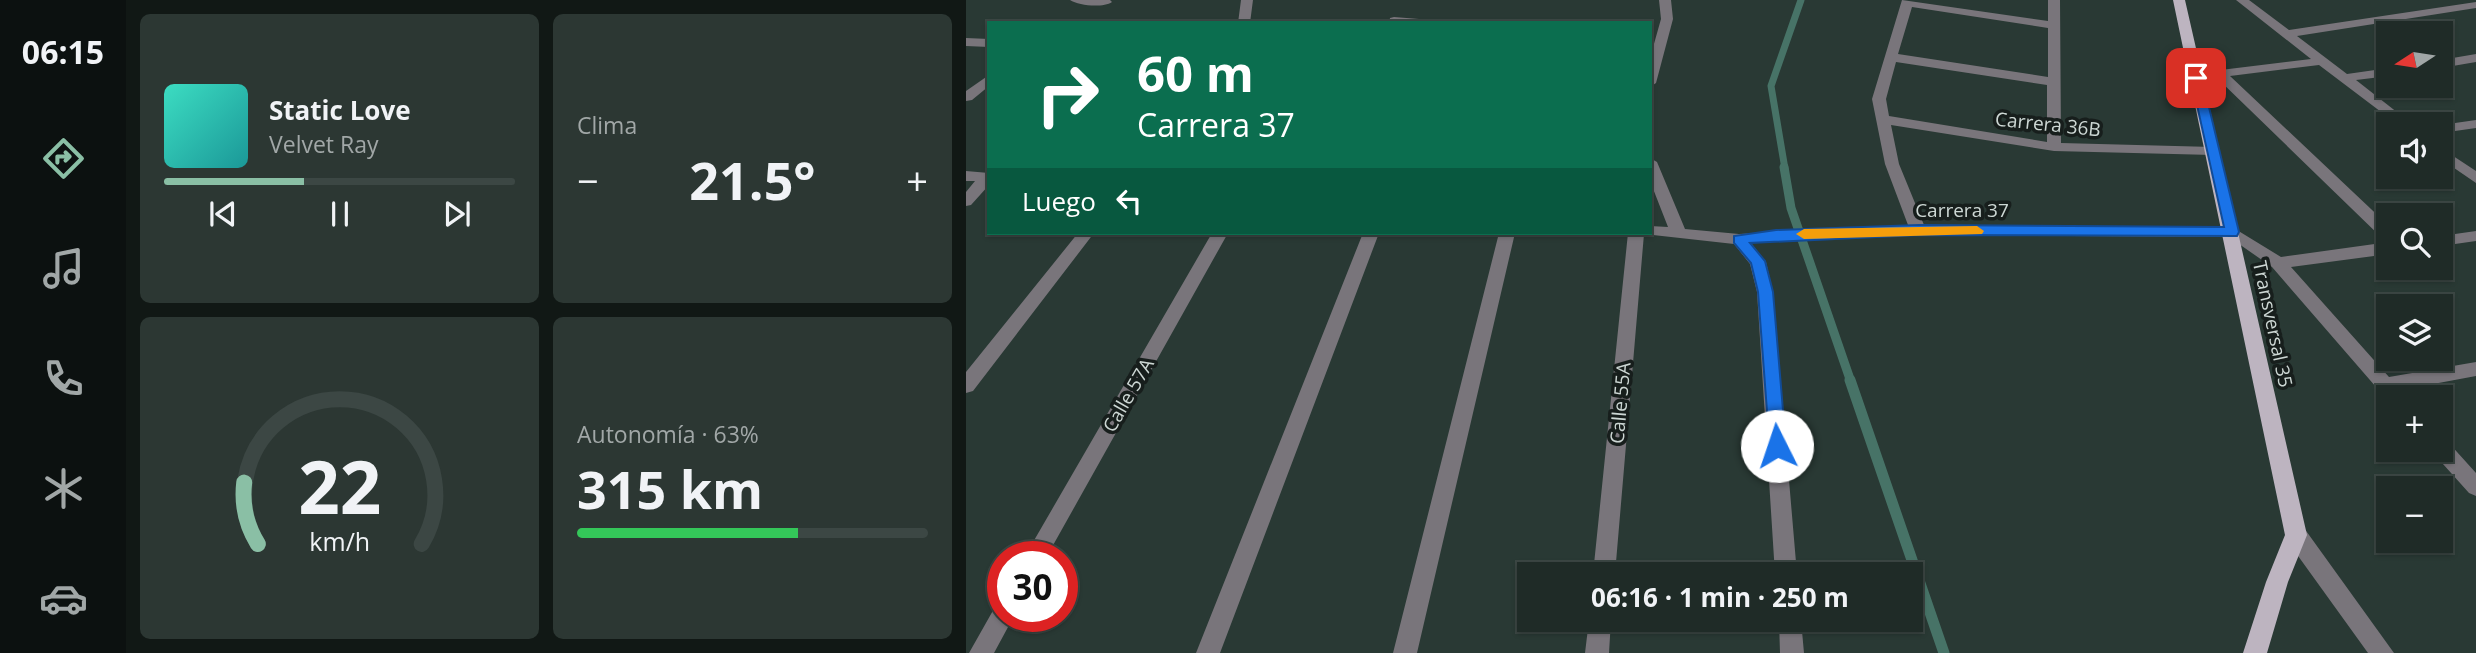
<!DOCTYPE html>
<html lang="es">
<meta charset="utf-8">
<style>
body{margin:0;font-family:"Open Sans",sans-serif;background:#2c3733;color:#f1f3f6;height:100vh;display:flex;flex-direction:column;font-size:26px;white-space:nowrap}
*{box-sizing:border-box;margin:0}
p{font-size:23px;color:#a1a7a7}
.icon{flex:none;width:38px;height:38px;fill:none;stroke:currentColor;stroke-width:2;stroke-linecap:round;stroke-linejoin:round}
.map{position:relative;flex:1;overflow:hidden}
.side{display:flex;flex-direction:column;gap:14px;padding:14px;background:#111815;width:840px}
.side>*{flex:none}
.banner{position:absolute;left:21px;top:21px;width:665px;height:214px;border-radius:0px;box-shadow:0 2px 5px #0004,0 0 0 2px #3c4744;background:#0b6e4f;color:#fff;overflow:hidden}
.needle{width:46px;rotate:258deg}
.controls{position:absolute;left:1410px;top:21px;display:grid;gap:14px}
.controls a{display:grid;place-items:center;width:77px;height:77px;border-radius:0px;background:#1f2b27;box-shadow:0 2px 5px #0004,0 0 0 2px #3c4744;font-size:35px}
.speed{position:absolute;left:21px;top:541px;display:flex;gap:14px;font-size:35px;font-weight:700;text-align:center}
.speed>*{display:grid;place-content:center;width:91px;height:91px;border-radius:50%;background:#1f2b27;box-shadow:0 2px 5px #0004,0 0 0 2px #3c4744;line-height:1}
.speed .limit{border:10px solid #d22;background:#fff;color:#111}
.pin{position:absolute;display:grid;place-items:center;width:60px;height:60px;color:#fff;margin:-30px;border-radius:14px;box-shadow:0 4px 10px #0006}
.me{position:absolute;width:77px;margin:-38px;rotate:356deg;stroke-linejoin:round;filter:drop-shadow(0 0 5px #0008)}
.turn{display:flex;align-items:center;gap:24px;height:147px;padding:0 35px;font-size:32px}
.turn .icon{width:91px;height:91px;stroke-width:2.5}
.turn b{display:block;font-size:49px;line-height:60px}
.then{display:flex;align-items:center;height:66px;padding:0 35px;background:#0003;gap:14px;font-size:26px}
.big{font-size:52px;font-weight:700;line-height:1.1}
.side .tile{flex:1;display:flex;flex-direction:column;justify-content:center;gap:10px;min-width:0;padding:0 24px;border-radius:10px;background:#2c3733}
.side .dial{align-items:center;gap:0}
.dial svg{height:182px;overflow:visible;fill:none;stroke:#3c4744;stroke-width:7;stroke-linecap:round;text-anchor:middle}
.dial text{fill:#f1f3f6;stroke:none}
.song{display:flex;align-items:center;gap:21px}
.cover{width:84px;height:84px;border-radius:10px;background:linear-gradient(135deg,hsl(170 70% 55%),hsl(180 70% 35%))}
.played{height:7px;border-radius:4px;background:linear-gradient(90deg,#8abfa5 40%,#3c4744 40%)}
.keys{display:flex;justify-content:space-around;direction:ltr}
.heat{display:flex;justify-content:space-between;align-items:center;font-size:38px;direction:ltr}
.charge{height:10px;border-radius:5px;background:linear-gradient(90deg,#34c759 63%,#3c4744 0)}
.side .tiles{flex:1;display:grid;gap:14px;grid-template-columns:repeat(2,1fr)}
.trip{position:absolute;left:551px;top:562px;width:406px;height:70px;border-radius:0px;background:#1f2b27;box-shadow:0 2px 5px #0004,0 0 0 2px #3c4744;font-weight:700;line-height:70px;text-align:center}
main{display:flex;flex:1;min-height:0}
.dock{display:flex;flex-direction:column;width:126px;justify-content:space-around;align-items:center;background:#0c1110;color:#a1a7a7}
.dock .icon{width:49px;height:49px}
.dock .on{color:#8abfa5}
.dock b{font-size:32px;color:#f1f3f6}
.map>svg:first-child{display:block}
.lines{fill:none;stroke-linecap:round;stroke-linejoin:round}
.stream-far2{stroke:#477367;stroke-width:7}
.stream-far1{stroke:#477367;stroke-width:9}
.stream{stroke:#477367;stroke-width:11}
.minor{fill:#79757b;fill-rule:evenodd}
.major{fill:#bdb4c0;fill-rule:evenodd}
.route{fill:#1a73e8;stroke:#114b97;stroke-width:2}
.slow{fill:#f59e0b}
.labels{text-anchor:middle;stroke-width:7;stroke-linejoin:round;paint-order:stroke}
.street-label{font-size:19px;fill:#cdd7d4;stroke:#171e1c}
</style>
<main>
<nav class="dock">
<b>06:15</b>
<svg class="icon on" aria-label="directions" viewBox="0 0 24 24"><path d="M12 3l9 9-9 9-9-9zM9 14v-3h6M13 9l2 2-2 2"/></svg>
<svg class="icon" aria-label="music" viewBox="0 0 24 24"><path d="M9 18V5l10-2v13"/><circle cx="6" cy="18" r="3"/><circle cx="16" cy="16" r="3"/></svg>
<svg class="icon" aria-label="phone" viewBox="0 0 24 24"><path d="M5 4h4l2 5-3 2q2 4 5 5l2-3 5 2v4C11 20 4 13 5 4z"/></svg>
<svg class="icon" aria-label="climate" viewBox="0 0 24 24"><path d="M12 3v18M4 7l16 10M4 17L20 7"/></svg>
<svg class="icon" aria-label="car" viewBox="0 0 24 24"><path d="M5 17H2v-5l4-1 3-4h7l3 4 3 1v5h-3M9 17h6M6 11h13"/><circle cx="7" cy="17" r="2"/><circle cx="17" cy="17" r="2"/></svg>
</nav>
<section class="side">
<div class="tiles">
<div class="tile">
<div class="song"><i class="cover"></i><div><b>Static Love</b><p>Velvet Ray</p></div></div>
<div class="played"></div>
<div class="keys"><svg class="icon" aria-label="previous" viewBox="0 0 24 24"><path d="M18 5L8 12l10 7zM5 5v14"/></svg><svg class="icon" aria-label="pause" viewBox="0 0 24 24"><path d="M8 5v14M16 5v14"/></svg><svg class="icon" aria-label="next" viewBox="0 0 24 24"><path d="M6 5l10 7-10 7zM19 5v14"/></svg></div>
</div>
<div class="tile"><p>Clima</p>
<div class="heat"><a>−</a><b class="big">21.5°</b><a>+</a></div>
</div>
<div class="tile dial"><svg viewBox="0 0 100 80">
<path d="M14 69A42 42 0 1 1 86 69"/>
<path d="M14 69A42 42 0 0 1 8 42" stroke="#8abfa5"/>
<text x="50" y="56" font-size="32" font-weight="700">22</text>
<text x="50" y="72" font-size="11">km/h</text>
</svg></div>
<div class="tile"><p>Autonomía · 63%</p><b class="big">315 km</b><div class="charge"></div></div>
</div>
</section>
<div class="map">
<svg width="1510" height="653" viewBox="0 0 1510 653">
<rect width="100%" height="100%" fill="#293934"/>
<g class="lines">
<!-- stream-far2 -->
<path class="stream-far2" d="M819 169 805 86 835 0"/>
<!-- stream-far1 -->
<path class="stream-far1" d="M818 167 825 208 885 382"/>
<!-- stream -->
<path class="stream" d="M884 380 978 653"/>
<!-- minor -->
<path class="minor" d="M104 0H144L146 2C137 8 113 6 104 0Z
M275 0H287L284 23H272Z
M693 0H705L707 19 690 83 684 87V58L695 19Z
M936 0 1082 21V0H1094L1095 143 1247 147 1254 151 1247 155 1088 151 925 125 933 164 958 225 1266 227 1315 257 1423 242V254L1325 267 1423 377 1510 362V376L1435 390 1439 397H1423V402L1306 267 1263 237 952 235 785 243 800 262 807 292 831 574H809L791 292 784 264 768 244 678 234 649 574H627L662 233H684V226L702 227 684 181V158L691 162 719 229 773 234 942 225 919 164 906 99ZM946 7 1082 28V77L932 54ZM930 62 1081 85V142L923 116 920 99Z
M1270 0H1283L1323 30 1510 2V8L1331 36 1381 74 1423 68V76L1390 80 1446 124H1431L1353 65 1264 76 1423 226V240L1417 239 1251 78 1230 81 1224 77 1230 73 1345 59Z
M428 17 453 19 459 23H423L424 18Z
M0 38 23 39V47L0 46Z
M1510 54V62L1475 68V60Z
M23 75V86L6 100 0 101V91Z
M1510 120V128L1475 133V125Z
M1475 148 1510 171V183L1475 159Z
M0 171 23 173V185L5 205 0 206V192L9 181H0Z
M1510 231V241L1475 246V236Z
M112 233H128L7 391 0 393V372Z
M246 233H262L81 556H59Z
M397 233H413L254 653H230Z
M533 233H549L451 653H427Z
M1475 440 1482 442 1510 473V496L1503 493 1468 454 1466 450H1475Z
M1330 525 1338 528 1428 653H1402L1322 542 1319 535 1322 528Z
M37 604V616H48L28 653H3L29 607Z
M623 620H645L643 653H619Z
M813 620H835L838 653H814Z"/>
<!-- major -->
<path class="major" d="M1207 0H1219L1341 535 1322 582 1301 653H1277L1300 582 1319 535Z"/>
</g>
<!-- route -->
<path class="route" d="M1230 74 1236 78 1273 232 1271 236 953 235 784 243 799 261 807 292 820 446 811 453 804 451 792 292 785 263 768 243V236L810 230 953 225 1258 227 1225 78Z"/>
<!-- slow -->
<path class="slow" d="M1011 226 1018 231 1016 234 838 239 830 234 838 229Z"/>
<g class="labels">
<!-- street labels -->
<g class="street-label">
<text transform="translate(1082 124) rotate(6)" y="7">Carrera 36B</text>
<text x="996" y="217">Carrera 37</text>
<text transform="translate(1307 324) rotate(78)" y="7">Transversal 35</text>
<text transform="translate(162 395) rotate(-60)" y="7">Calle 57A</text>
<text transform="translate(654 403) rotate(-85)" y="7">Calle 55A</text>
</g>
</g>
</svg>
<div class="controls">
<a><svg class="needle" viewBox="-14 -14 28 28"><path d="M0-13l5 13h-10z" fill="#e53935"/><path d="M0 13l5-13h-10z" fill="#a1a7a7"/></svg></a>
<a><svg class="icon" aria-label="sound" viewBox="0 0 24 24"><path d="M4 9h4l5-4v14l-5-4H4zM17 9q2 3 0 6"/></svg></a>
<a><svg class="icon" aria-label="search" viewBox="0 0 24 24"><circle cx="10" cy="10" r="6"/><path d="M15 15l6 6"/></svg></a>
<a><svg class="icon" aria-label="layers" viewBox="0 0 24 24"><path d="M12 4l9 5-9 5-9-5zM3 14l9 5 9-5"/></svg></a>
<a>+</a>
<a>−</a>
</div>
<div class="speed"><div class="limit">30</div></div>
<div class="pin" style="left:1230px;top:78px;background:#d93025"><svg class="icon" aria-label="arrive" viewBox="0 0 24 24"><path d="M6 21V4h12l-3 4 3 4H6"/></svg></div>
<svg class="me" style="left:811px;top:446px" viewBox="-20 -20 40 40"><circle r="19" fill="#fff"/><path d="M0-13L10 11 0 6-10 11z" fill="#1a73e8"/></svg>
<div class="trip">06:16 · 1 min · 250 m</div>
<div class="banner">
<div class="turn"><svg class="icon" aria-label="right" viewBox="0 0 24 24"><path d="M7 20v-9h11M14 6l5 5-5 5"/></svg><div><b>60 m</b>Carrera 37</div></div>
<div class="then">Luego<svg class="icon" aria-label="left" viewBox="0 0 24 24"><path d="M17 20v-9H6M10 6l-5 5 5 5"/></svg></div>
</div>
</div>
</main>
